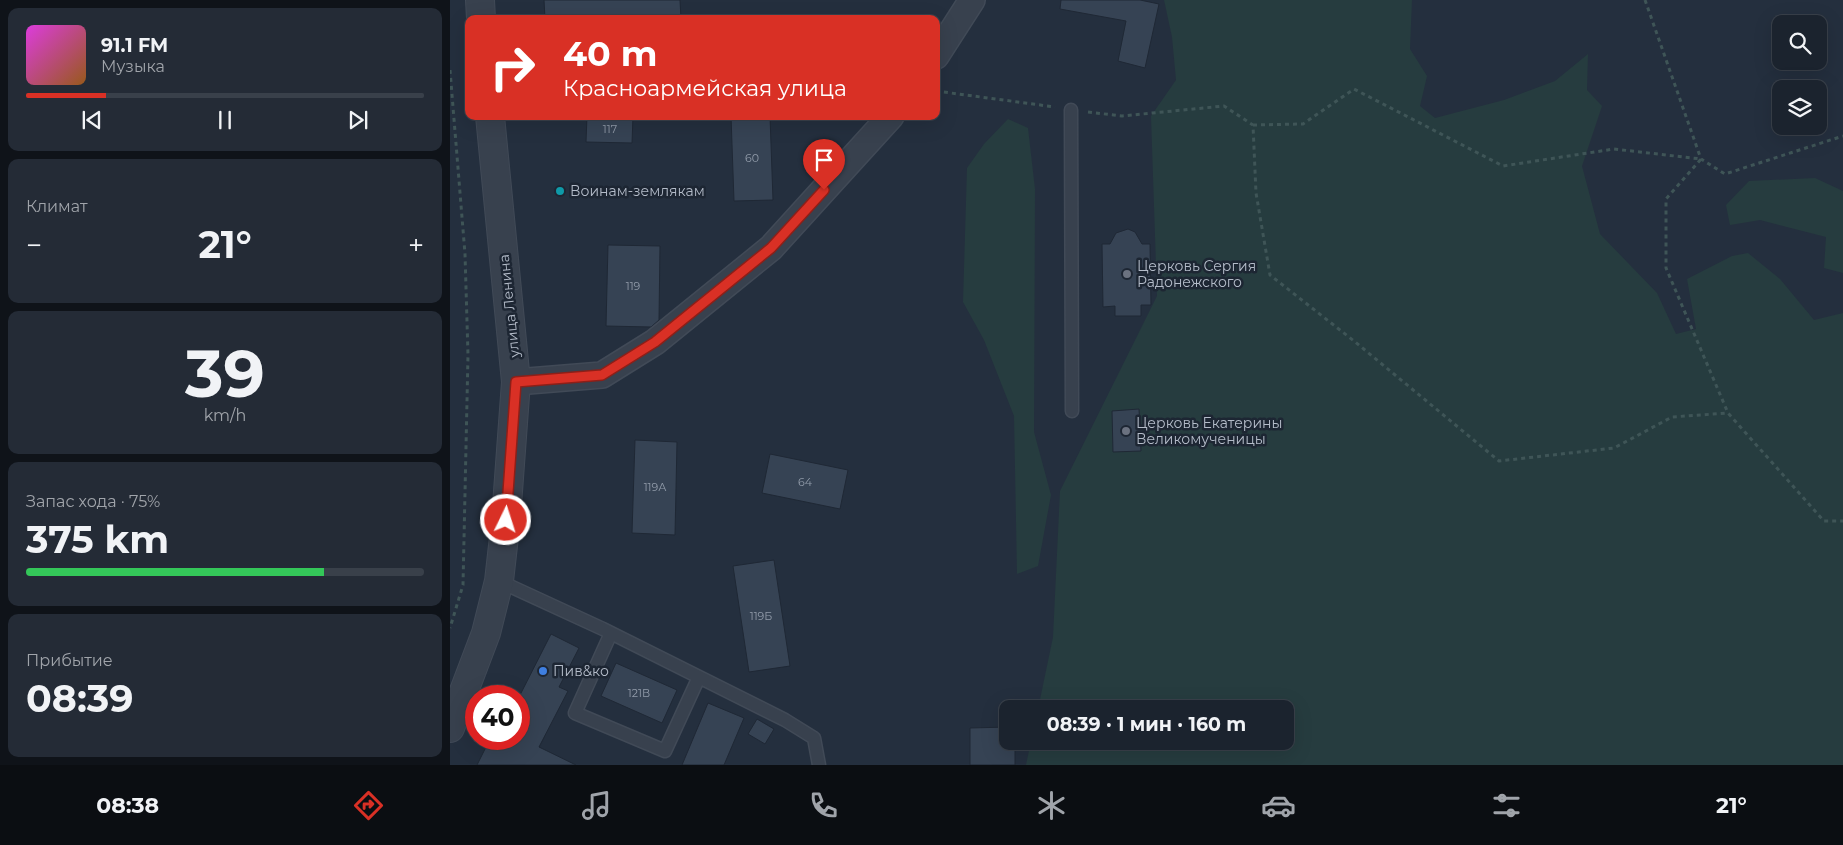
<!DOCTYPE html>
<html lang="ru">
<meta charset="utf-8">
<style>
body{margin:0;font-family:Montserrat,sans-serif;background:#242b36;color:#f1f3f6;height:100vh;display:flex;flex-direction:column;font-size:19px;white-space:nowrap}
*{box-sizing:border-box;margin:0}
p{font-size:16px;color:#a0a4aa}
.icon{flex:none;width:28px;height:28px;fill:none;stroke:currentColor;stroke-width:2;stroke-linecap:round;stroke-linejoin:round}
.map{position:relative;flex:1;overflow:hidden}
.sheet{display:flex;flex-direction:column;gap:8px;padding:8px;background:#0f1319;width:450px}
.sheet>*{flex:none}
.top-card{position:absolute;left:15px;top:15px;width:475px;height:105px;border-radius:10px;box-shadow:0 5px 20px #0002,0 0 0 1px #39404a;background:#d93025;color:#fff;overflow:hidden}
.buttons{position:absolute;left:1322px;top:15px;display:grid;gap:10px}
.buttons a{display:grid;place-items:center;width:55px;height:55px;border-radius:10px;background:#1b232e;box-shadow:0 5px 20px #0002,0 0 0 1px #39404a;font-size:25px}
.speed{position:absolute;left:15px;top:685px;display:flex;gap:10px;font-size:25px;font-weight:700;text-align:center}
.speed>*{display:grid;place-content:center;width:65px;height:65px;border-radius:50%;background:#1b232e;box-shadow:0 5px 20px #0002,0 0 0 1px #39404a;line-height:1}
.speed .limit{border:8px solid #d22;background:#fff;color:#111}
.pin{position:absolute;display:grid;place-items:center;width:42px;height:42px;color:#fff;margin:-51px -21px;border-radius:50% 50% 50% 0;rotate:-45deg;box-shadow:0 0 5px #0007}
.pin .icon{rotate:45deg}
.me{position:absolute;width:55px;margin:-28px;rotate:4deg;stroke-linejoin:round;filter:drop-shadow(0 0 4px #0008)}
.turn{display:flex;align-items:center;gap:18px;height:105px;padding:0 15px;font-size:22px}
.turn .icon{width:65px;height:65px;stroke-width:2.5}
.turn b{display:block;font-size:35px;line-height:42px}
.big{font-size:38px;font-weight:700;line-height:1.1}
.sheet .card{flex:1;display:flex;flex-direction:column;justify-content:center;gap:8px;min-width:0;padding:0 18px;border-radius:10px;background:#242b36}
.sheet .dial{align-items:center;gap:0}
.dial b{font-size:65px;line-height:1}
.song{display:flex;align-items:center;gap:15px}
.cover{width:60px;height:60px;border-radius:8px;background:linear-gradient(135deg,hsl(300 70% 55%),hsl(30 70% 35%))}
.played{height:5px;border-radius:2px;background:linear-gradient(90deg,#d93025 20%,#39404a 20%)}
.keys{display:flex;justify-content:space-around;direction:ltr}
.heat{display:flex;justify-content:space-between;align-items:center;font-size:28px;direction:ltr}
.charge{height:8px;border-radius:4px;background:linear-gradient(90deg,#34c759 75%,#39404a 0)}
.trip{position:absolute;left:549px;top:700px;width:295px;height:50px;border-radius:10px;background:#1b232e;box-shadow:0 5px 20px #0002,0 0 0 1px #39404a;font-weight:700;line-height:50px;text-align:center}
.tabs{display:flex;height:80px;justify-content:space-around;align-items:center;background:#0b0e12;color:#a0a4aa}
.tabs .icon{width:35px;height:35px}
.tabs .current{color:#d93025}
.tabs b{font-size:22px;color:#f1f3f6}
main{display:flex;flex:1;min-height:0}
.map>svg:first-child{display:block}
.green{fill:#263c3f}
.building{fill:#364354;stroke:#1f2835}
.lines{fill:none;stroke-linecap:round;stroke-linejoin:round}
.service-casing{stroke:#414a57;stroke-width:15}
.minor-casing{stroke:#414a57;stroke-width:28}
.tertiary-casing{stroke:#414a57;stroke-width:30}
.path{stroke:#3f5557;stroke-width:3;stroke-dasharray:4 4;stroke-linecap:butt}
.service{stroke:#38414e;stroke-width:12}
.minor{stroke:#38414e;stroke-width:25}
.tertiary{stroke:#38414e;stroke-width:28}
.route-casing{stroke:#8d1f18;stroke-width:12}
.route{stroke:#d93025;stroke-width:9}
.culture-dot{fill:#0f9aa8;stroke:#1d2633;stroke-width:2}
.worship-dot{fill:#6b7280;stroke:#1d2633;stroke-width:2}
.shop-dot{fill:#3f7fe0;stroke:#1d2633;stroke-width:2}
.labels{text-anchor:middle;stroke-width:5;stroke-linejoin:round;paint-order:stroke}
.number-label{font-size:11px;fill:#929caa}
.poi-label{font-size:14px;fill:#b4bcc9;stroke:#1d2633;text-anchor:start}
.street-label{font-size:14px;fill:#b4bcc9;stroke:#1d2633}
</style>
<main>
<section class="sheet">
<div class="card">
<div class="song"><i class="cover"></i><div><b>91.1 FM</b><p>Музыка</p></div></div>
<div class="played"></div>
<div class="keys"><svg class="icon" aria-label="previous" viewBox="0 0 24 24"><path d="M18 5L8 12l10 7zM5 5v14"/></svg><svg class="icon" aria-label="pause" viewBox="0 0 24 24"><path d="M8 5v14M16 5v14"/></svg><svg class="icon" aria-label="next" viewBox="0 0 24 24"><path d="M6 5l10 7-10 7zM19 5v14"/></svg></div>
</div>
<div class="card"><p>Климат</p>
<div class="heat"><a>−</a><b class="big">21°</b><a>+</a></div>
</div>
<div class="card dial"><b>39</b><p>km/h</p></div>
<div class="card"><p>Запас хода · 75%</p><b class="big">375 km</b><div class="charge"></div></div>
<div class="card"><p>Прибытие</p><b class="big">08:39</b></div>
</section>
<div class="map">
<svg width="1393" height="765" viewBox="0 0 1393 765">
<rect width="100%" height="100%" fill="#242f3e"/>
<!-- green -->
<path class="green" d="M714 0H962L960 49 977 76 970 106 985 118 1054 100 1105 81 1138 54 1137 90 1152 106 1132 166 1150 234 1207 293 1226 334 1246 329 1237 279 1282 256 1298 253 1330 279 1364 320 1393 313V765H576L581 741H835V709H588L603 637 610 491 707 296 701 116 726 80 722 37Z
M558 119 578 128 585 189 584 432 601 495 588 566 567 574 564 416 534 340 513 302 517 168 534 144Z
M1365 178 1393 191V273L1374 268 1376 237 1310 220 1280 225 1276 205 1299 181Z"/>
<!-- building -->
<path class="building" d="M94 0H230L231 19H95Z
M611 0H690L709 4 695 68 668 61 676 21 610 9Z
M137 116H183L182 143 136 142Z
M281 116H320L323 200 284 201Z
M678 229 685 232 692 244H700L701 305H691V316H665V306L653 307 652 244H660L666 233Z
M158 245 210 246 209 320 201 327 156 326Z
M689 409 691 451 663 452 662 411Z
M185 440 227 442 225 535 182 533Z
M320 454 398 470 390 509 312 493Z
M324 560 340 666 299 672 283 566Z
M101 634 129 648 109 687 118 691 89 747 126 765H27L40 739H69V697Z
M166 663 227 690 212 723 151 696Z
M258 703 294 718 274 765H232Z
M307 719 324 729 315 744 298 734Z
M558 727V741H565V765H520V728Z"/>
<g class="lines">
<!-- service casing -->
<g class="service-casing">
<path id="service" d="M621 110 622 411
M49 581 153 629 335 720 364 738 369 765
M161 633 125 713 215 751 249 677"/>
</g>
<!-- minor casing -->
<g class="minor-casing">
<path id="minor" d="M486 56 522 0
M66 382 152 375 205 342 321 248 441 116"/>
</g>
<!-- tertiary casing -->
<g class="tertiary-casing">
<path id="tertiary" d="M30 0 31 19
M0 728 36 633 49 581 56 519 66 382 40 116"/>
</g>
<!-- path -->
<path class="path" d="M1195 0 1251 159 1275 174 1393 136
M0 70 15 254 18 355 13 585 0 628
M486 91 605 107
M638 112 672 116 774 106 803 125 806 193 820 275 904 341 1049 461 1164 448 1222 417 1278 413 1374 521H1393
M803 125 853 124 904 89 1053 166 1164 149 1251 159 1216 199V268L1278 413"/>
<!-- service -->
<use href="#service" class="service"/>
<!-- minor -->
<use href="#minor" class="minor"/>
<!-- tertiary -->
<use href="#tertiary" class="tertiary"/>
</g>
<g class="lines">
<!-- route casing -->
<g class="route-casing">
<path id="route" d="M56 520 66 382 152 375 205 342 321 248 374 190"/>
</g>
<!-- route -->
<use href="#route" class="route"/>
</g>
<!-- markers -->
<circle class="culture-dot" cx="110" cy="191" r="5"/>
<g class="worship-dot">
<circle cx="677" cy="274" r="5"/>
<circle cx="676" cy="431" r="5"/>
</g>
<circle class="shop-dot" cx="93" cy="671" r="5"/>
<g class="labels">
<!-- number labels -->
<g class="number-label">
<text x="160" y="133">117</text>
<text x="302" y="162">60</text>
<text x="183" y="290">119</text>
<text x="355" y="486">64</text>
<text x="205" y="491">119А</text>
<text x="311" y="620">119Б</text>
<text x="189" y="697">121В</text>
</g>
<!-- poi labels -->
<g class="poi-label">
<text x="120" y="196">Воинам-землякам</text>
<text x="687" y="271">Церковь Сергия<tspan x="687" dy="16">Радонежского</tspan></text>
<text x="686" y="428">Церковь Екатерины<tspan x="686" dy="16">Великомученицы</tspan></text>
<text x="103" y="676">Пив&amp;ко</text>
</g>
<!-- street labels -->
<g class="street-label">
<text transform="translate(59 306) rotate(-96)" y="5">улица Ленина</text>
</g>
</g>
</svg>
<div class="buttons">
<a><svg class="icon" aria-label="search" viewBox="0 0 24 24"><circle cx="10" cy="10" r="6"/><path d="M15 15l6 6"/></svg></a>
<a><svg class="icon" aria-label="layers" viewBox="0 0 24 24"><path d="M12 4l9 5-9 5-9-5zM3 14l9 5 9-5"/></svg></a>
</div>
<div class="speed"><div class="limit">40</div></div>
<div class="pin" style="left:374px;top:190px;background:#d93025"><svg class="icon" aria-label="arrive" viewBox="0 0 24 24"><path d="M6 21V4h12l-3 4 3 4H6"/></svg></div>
<svg class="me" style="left:56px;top:520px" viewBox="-20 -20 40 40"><circle r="17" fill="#d93025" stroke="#fff" stroke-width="3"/><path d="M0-11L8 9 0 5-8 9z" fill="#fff"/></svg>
<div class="trip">08:39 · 1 мин · 160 m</div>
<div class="top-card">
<div class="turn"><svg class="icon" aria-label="right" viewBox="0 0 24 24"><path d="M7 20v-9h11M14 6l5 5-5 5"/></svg><div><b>40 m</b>Красноармейская улица</div></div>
</div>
</div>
</main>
<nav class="tabs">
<b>08:38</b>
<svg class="icon current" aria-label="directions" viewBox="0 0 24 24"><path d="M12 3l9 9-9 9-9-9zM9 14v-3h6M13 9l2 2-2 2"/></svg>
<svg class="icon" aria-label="music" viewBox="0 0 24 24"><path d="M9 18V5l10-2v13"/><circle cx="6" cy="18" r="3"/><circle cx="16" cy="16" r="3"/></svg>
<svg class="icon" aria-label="phone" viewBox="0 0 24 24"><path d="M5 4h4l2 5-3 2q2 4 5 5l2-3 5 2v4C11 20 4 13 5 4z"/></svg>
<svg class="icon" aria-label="climate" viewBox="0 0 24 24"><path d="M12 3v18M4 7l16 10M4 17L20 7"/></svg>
<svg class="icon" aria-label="car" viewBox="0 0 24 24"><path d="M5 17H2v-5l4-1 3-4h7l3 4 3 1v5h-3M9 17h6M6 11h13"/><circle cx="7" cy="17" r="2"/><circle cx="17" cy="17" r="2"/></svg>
<svg class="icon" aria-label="filters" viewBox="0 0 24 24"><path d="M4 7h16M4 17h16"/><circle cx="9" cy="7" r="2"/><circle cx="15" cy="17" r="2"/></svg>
<b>21°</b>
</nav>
